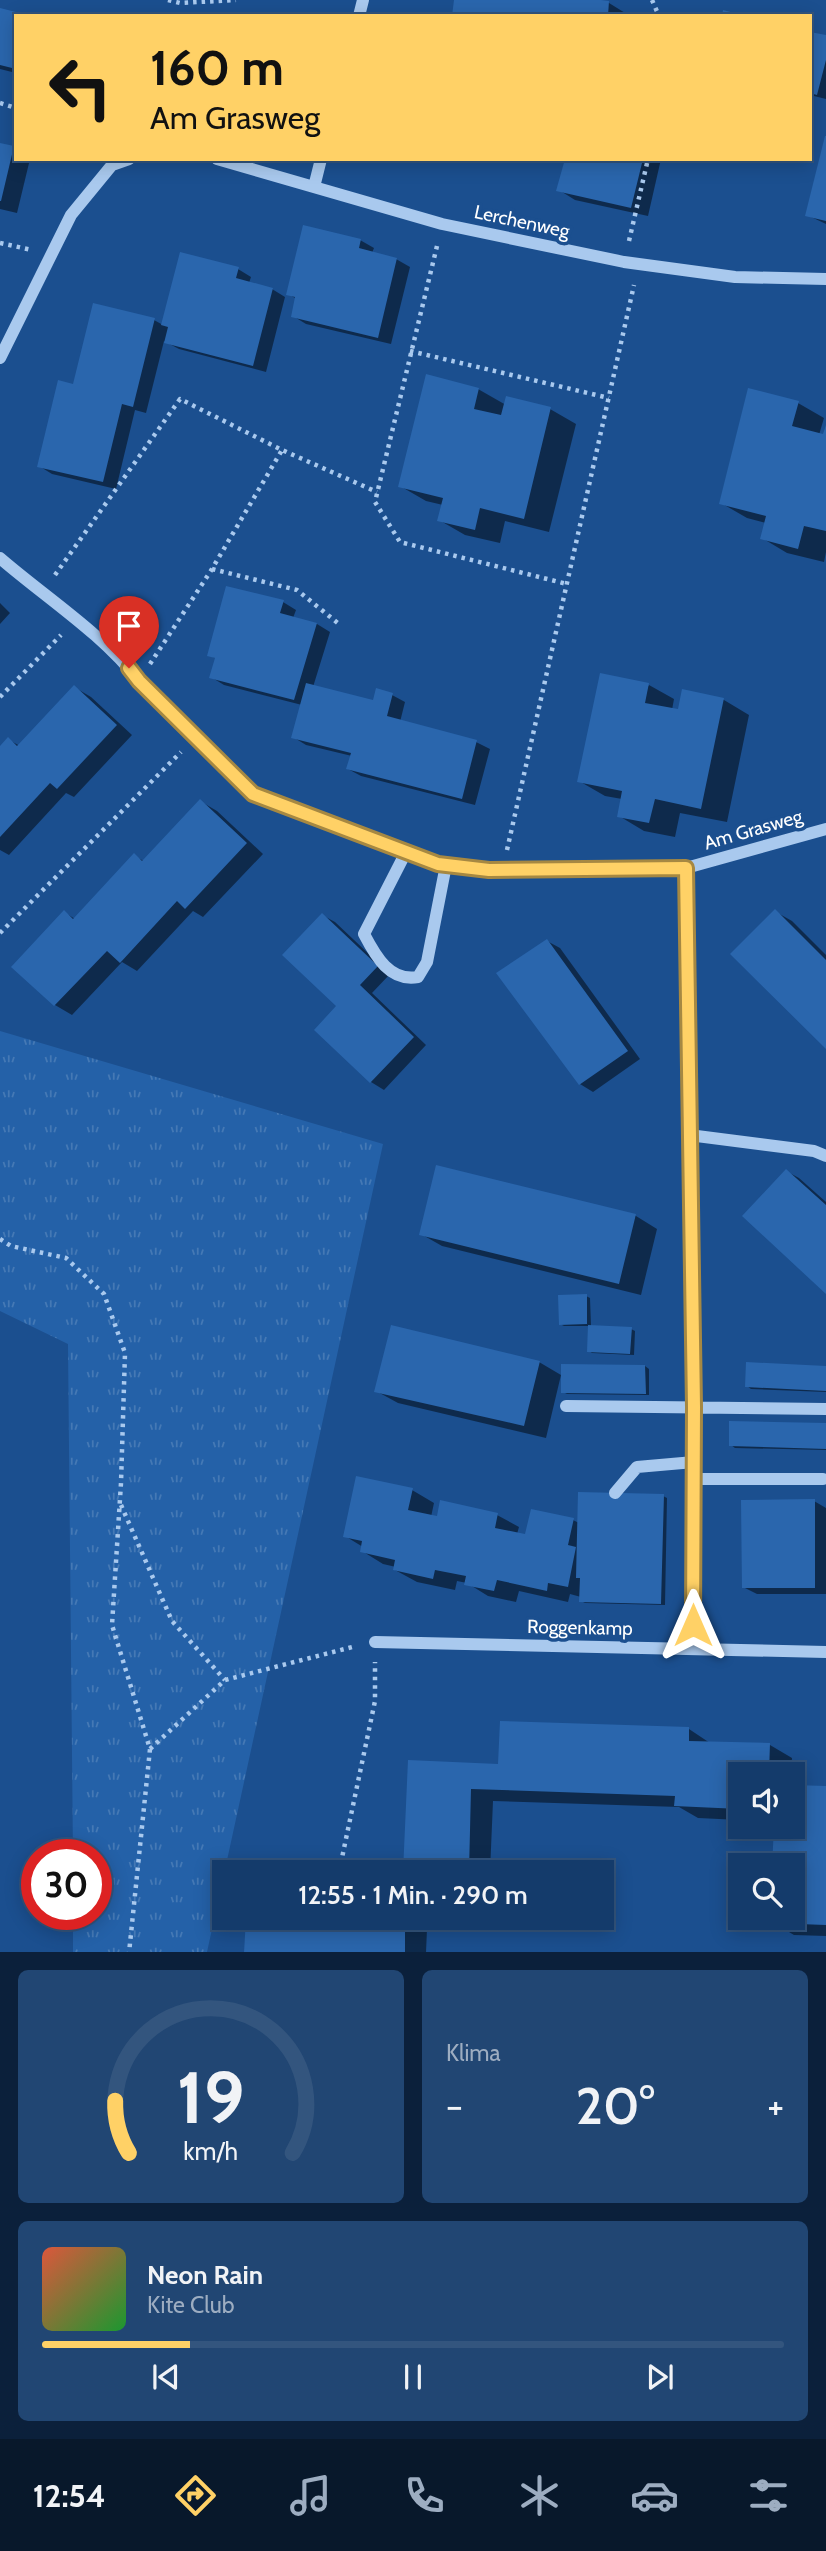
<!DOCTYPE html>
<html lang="de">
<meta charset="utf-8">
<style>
body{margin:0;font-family:Cabin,sans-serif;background:#214673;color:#f1f3f6;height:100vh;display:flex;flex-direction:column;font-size:26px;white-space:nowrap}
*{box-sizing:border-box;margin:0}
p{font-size:23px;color:#9dadc1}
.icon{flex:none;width:38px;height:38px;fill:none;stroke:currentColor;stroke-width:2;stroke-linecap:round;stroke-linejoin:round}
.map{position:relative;height:1952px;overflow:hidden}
.panel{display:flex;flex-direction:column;gap:18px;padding:18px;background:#0b203b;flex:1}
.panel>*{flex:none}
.top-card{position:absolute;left:14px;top:14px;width:798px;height:147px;border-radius:0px;box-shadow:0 4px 18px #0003,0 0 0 2px #33557e;background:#ffd166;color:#111;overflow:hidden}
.tools{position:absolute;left:728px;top:1762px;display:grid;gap:14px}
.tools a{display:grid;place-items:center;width:77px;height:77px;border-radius:0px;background:#143b6b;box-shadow:0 4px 18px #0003,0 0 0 2px #33557e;font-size:35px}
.speed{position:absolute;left:21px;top:1839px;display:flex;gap:14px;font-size:35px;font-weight:700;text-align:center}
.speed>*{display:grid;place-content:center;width:91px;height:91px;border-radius:50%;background:#143b6b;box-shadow:0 4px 18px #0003,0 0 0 2px #33557e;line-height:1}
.speed .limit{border:10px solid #d22;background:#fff;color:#111}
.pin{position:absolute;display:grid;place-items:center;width:60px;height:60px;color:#fff;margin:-72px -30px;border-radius:50% 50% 50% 0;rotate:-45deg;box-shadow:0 0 7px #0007}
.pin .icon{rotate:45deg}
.me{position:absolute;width:77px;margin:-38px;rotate:0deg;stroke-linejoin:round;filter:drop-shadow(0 0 5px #0008)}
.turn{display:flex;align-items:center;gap:24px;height:147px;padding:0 21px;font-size:32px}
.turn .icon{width:91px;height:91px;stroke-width:2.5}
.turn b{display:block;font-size:49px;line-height:60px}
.big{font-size:52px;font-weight:600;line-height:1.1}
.panel .tile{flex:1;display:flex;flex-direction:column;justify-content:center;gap:10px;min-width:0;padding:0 24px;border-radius:10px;background:#214673}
.panel .dial{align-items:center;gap:0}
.dial svg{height:182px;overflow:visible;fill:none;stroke:#33557e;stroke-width:7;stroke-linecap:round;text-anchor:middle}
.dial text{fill:#f1f3f6;stroke:none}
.song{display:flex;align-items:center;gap:21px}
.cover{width:84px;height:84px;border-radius:10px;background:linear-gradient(135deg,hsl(10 70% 55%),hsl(130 70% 35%))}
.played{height:7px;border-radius:4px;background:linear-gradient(90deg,#ffd166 20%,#33557e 20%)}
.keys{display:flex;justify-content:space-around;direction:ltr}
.heat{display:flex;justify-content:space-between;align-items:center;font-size:38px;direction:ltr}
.panel .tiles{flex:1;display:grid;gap:18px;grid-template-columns:1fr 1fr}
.tile:last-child{grid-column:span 2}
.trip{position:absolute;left:212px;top:1860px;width:402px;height:70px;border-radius:0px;background:#143b6b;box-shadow:0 4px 18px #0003,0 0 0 2px #33557e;font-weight:600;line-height:70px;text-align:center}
.tab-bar{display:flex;height:112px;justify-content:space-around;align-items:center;background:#08182b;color:#9dadc1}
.tab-bar .icon{width:49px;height:49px}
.tab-bar .active{color:#ffd166}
.tab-bar b{font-size:32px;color:#f1f3f6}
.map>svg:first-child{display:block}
.park{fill:url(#park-tufts)}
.shadow{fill:#0007}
.building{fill:#2a66ad}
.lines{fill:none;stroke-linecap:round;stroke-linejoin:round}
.path{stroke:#a9c9ee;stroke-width:4.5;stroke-dasharray:3.5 5;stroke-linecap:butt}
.minor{stroke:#a9c9ee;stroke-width:12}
.route-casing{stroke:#a68842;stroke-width:18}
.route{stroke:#ffd166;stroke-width:12}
.labels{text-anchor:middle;stroke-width:7;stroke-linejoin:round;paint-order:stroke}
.street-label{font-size:19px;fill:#fff;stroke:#1b4f8f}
</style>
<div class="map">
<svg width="826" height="1953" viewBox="0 0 826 1953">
<defs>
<pattern id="park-tufts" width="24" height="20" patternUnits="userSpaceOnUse" patternTransform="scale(1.75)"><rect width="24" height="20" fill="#2461a8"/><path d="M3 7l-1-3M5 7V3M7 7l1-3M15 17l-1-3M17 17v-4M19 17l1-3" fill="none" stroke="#4579b5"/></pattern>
</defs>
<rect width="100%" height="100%" fill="#1b4f8f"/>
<!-- park -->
<path class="park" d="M0 1031 383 1144 207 1952H73V1915L96 1914V1855H73L68 1344 0 1311Z"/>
<!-- shadow -->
<path class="shadow" d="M456 0H586L609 3 630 16H454Z
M0 9 26 16H16V73L0 69Z
M810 33 826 37V99L810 95Z
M826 139V224L807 215Z
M0 145 16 149V159H30L17 213 0 209Z
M567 159H661L648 216 575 200 559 190Z
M360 240 374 248 372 253 396 259 410 267 391 344 306 324 293 316 297 299 288 294Z
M238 269 251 277 249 283 272 289 285 297 266 372 179 349 164 341 146 413 135 410 116 489 52 474 39 466 75 386 154 320 163 325Z
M478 389 506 405 550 409 576 424 549 532 505 521 500 543 465 535 439 520 443 505 426 501 400 486Z
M798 403 824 418 819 435 824 437 826 428V552L824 562 787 553 762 538 766 523 747 518 721 503Z
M283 602 296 610 293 618 317 624 330 632 313 687 374 702 392 695 405 702 400 722 476 742 490 749 475 805 361 776 348 769 352 756 306 745 293 737 302 705 224 685 211 677 217 659 209 655Z
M0 603 10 613 0 624Z
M649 685 674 699 672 710 679 712 683 691 724 700 749 715 727 822 680 813 675 837 644 831 619 816 622 799 605 796 579 781Z
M74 687 91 697 132 735 74 797 66 793 9 855 0 850V749L9 740 20 746Z
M200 801 217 811 263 854 203 917 193 911 137 971 122 962 72 1015 55 1005 14 967 64 912 75 919 134 856 144 861Z
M776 912 792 921 826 955V1047Z
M322 915 335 922 390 974 372 993 426 1045 384 1090 371 1082 316 1030 339 1006Z
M547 941 560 948 640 1059 593 1092 580 1084Z
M437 1167 636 1216 657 1229 641 1295 442 1246 421 1234Z
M786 1171 799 1178 826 1202V1292Z
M586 1296 590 1298 591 1326 631 1329 635 1331 634 1355 592 1353 589 1351 590 1326H564L560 1324Z
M539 1362 561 1375 546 1438 398 1403 376 1391Z
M645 1366 649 1369V1395L567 1394 563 1392Z
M826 1368V1392L751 1389 747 1386Z
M826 1425V1450L735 1448 731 1445Z
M412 1490 434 1503 431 1517 497 1515 519 1527 517 1534 527 1536 573 1520 579 1523 663 1496 667 1498 665 1605 585 1603 581 1601V1597L570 1594 568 1602 519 1591 516 1602 488 1596 467 1583 457 1581 455 1590 417 1582 395 1570 396 1567 383 1564 362 1551 363 1547 345 1536Z
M814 1501 826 1508V1594H757L743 1587Z
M689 1729 710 1743 770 1745 792 1758 791 1774H740V1820L698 1818 679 1807 493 1801 490 1872H405L409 1762 500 1766Z
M793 1787 826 1788V1936L794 1935 772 1922V1918H793V1866L775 1827H793Z
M248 1918H408L427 1929 426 1953H246Z
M415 1918H489V1926L426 1924Z"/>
<!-- building -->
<path class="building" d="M454 0H601L609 1 608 16H452Z
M0 8 28 15 16 16V69L0 65Z
M723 10 742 15V16H722Z
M810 32 826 35V60L817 95 810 93Z
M825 136H826V221L805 216Z
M0 143 14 146 1 201H0Z
M565 159H643L631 208 556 191Z
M303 225 361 239 359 248 397 258 378 338 291 317 295 297 286 295Z
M180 252 239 267 236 278 273 288 253 366 164 343 168 327 161 325Z
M93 303 155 318 133 407 122 404 103 482 37 467 58 380 73 384Z
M426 374 479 388 474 409 501 415 506 396 551 407 524 519 480 508 475 530 437 521 443 498 398 487Z
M748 388 799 401 792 426 823 434 826 425V531L804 526 798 549 760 539 766 516 719 504Z
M226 586 284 600 280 613 317 623 294 700 209 678 215 658 207 656Z
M600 673 649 683 645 703 678 709 682 689 724 698 701 809 655 799 649 823 617 817 622 791 577 782Z
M306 683 373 700 376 688 393 693 387 716 477 740 462 799 346 769 351 753 291 738Z
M74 685 117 725 57 789 50 783 0 837V746L8 737 17 746Z
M200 799 247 843 185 909 177 901 120 963 107 951 54 1006 11 967 64 910 73 919 134 853 142 861Z
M775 909 826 960V1049L730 954Z
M322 913 378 966 360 985 414 1037 370 1083 314 1030 336 1006 282 955Z
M547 939 628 1051 579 1085 496 973Z
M436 1165 636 1214 619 1284 419 1235Z
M786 1169 826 1205V1294L742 1216Z
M587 1294V1324L559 1325 558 1295Z
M391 1325 540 1361 524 1426 374 1392Z
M588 1325 632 1327 630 1354 587 1352Z
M746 1362 826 1366V1391L745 1387Z
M561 1364 645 1365 646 1394 561 1393Z
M729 1421 826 1423V1449L729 1446Z
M356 1476 413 1488 408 1510 437 1516 440 1500 498 1513 495 1528 525 1534 531 1509 574 1518 568 1545 576 1547 568 1587 548 1583 547 1591 497 1580 494 1591 464 1585 466 1576 435 1570 433 1579 393 1570 395 1560 360 1552 362 1541 343 1537Z
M578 1492 664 1494 661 1604 579 1602 580 1578H576Z
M815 1499V1588H742L741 1500Z
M500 1721 689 1727V1741L770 1743 769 1774H740V1809L674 1806 675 1796 471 1789 469 1872H403L408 1760 498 1764Z
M793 1785 826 1786V1925L770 1923V1918H793V1866H772L774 1827H793Z
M246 1918H405V1953H244Z"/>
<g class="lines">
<!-- path -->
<path class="path" d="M168 0 180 3 236 0
M652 0 659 16
M0 103 16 108
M629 241 648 159
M0 243 32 250
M437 246 375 502 400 542 567 584
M410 351 609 398
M212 569 297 590 339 624
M55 575 180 399 282 450 377 492
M150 664 212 569 282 450
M0 697 61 635
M507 850 634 285
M0 933 181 752
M0 1239 11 1246 66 1258 104 1294 125 1353 121 1483 112 1625 150 1749 129 1953
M121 1505 172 1621 225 1680
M150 1749 225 1680 356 1646
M339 1872 375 1701V1662"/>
<!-- minor -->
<path class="minor" d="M359 16 363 0
M217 159 442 224 624 262 735 277 826 279
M314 187 321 159
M0 358 71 215 112 165 129 159
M0 558C45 597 103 634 139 681L253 794 438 864 489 870 686 868 826 829
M406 852 364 934C376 957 390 982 418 977L427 962 446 865
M686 868 694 1407 693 1649
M689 1135 814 1151 826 1156
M566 1406 826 1409
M694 1479H823
M615 1493 637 1467 694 1462
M375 1642 826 1652"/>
</g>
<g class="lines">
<!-- route casing -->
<g class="route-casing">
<path id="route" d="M129 668 139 681 253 794 438 864 489 870 686 868 694 1407 693 1625"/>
</g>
<!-- route -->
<use href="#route" class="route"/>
</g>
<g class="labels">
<!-- street labels -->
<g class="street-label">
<text transform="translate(522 221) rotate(12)" y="7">Lerchenweg</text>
<text transform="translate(753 829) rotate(-16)" y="7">Am Grasweg</text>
<text transform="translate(580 1627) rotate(1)" y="7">Roggenkamp</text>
</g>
</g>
</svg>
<div class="tools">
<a><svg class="icon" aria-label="sound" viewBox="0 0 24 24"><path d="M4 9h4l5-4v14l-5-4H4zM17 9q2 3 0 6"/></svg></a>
<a><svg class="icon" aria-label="search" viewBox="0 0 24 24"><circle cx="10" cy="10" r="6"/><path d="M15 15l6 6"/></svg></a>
</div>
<div class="speed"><div class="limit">30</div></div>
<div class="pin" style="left:129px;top:668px;background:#d93025"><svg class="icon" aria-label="arrive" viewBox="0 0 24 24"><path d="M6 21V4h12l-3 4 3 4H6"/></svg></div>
<svg class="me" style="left:693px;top:1625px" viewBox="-20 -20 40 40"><path d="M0-17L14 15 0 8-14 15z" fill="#ffd166" stroke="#fff" stroke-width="4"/></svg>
<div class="trip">12:55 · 1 Min. · 290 m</div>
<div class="top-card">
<div class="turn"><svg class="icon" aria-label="left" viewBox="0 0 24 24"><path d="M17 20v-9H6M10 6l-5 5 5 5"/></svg><div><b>160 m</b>Am Grasweg</div></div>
</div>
</div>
<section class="panel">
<div class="tiles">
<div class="tile dial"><svg viewBox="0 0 100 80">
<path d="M14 69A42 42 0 1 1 86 69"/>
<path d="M14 69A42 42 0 0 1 8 46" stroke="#ffd166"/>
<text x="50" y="56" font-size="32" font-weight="700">19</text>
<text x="50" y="72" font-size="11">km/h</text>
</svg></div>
<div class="tile"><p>Klima</p>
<div class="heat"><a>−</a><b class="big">20°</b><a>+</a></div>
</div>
<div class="tile">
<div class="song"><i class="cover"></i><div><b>Neon Rain</b><p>Kite Club</p></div></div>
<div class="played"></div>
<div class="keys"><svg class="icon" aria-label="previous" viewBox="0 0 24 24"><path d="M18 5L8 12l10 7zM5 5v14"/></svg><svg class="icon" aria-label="pause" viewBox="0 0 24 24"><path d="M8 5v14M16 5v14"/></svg><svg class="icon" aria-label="next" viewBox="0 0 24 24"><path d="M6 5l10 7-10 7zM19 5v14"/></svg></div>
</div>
</div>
</section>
<nav class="tab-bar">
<b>12:54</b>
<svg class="icon active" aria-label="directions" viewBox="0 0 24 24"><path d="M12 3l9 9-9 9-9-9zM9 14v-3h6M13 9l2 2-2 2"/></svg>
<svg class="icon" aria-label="music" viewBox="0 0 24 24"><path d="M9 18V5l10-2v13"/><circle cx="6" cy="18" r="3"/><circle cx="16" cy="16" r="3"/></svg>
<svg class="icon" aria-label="phone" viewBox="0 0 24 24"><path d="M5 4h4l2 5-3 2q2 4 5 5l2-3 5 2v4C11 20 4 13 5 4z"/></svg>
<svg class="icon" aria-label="climate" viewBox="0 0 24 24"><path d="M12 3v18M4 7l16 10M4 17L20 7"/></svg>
<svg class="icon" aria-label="car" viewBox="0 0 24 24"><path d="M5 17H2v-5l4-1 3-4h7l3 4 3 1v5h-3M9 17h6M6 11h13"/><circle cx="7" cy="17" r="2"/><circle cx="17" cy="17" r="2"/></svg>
<svg class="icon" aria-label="filters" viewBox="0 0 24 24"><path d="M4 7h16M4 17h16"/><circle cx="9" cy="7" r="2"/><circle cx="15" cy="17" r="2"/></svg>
</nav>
